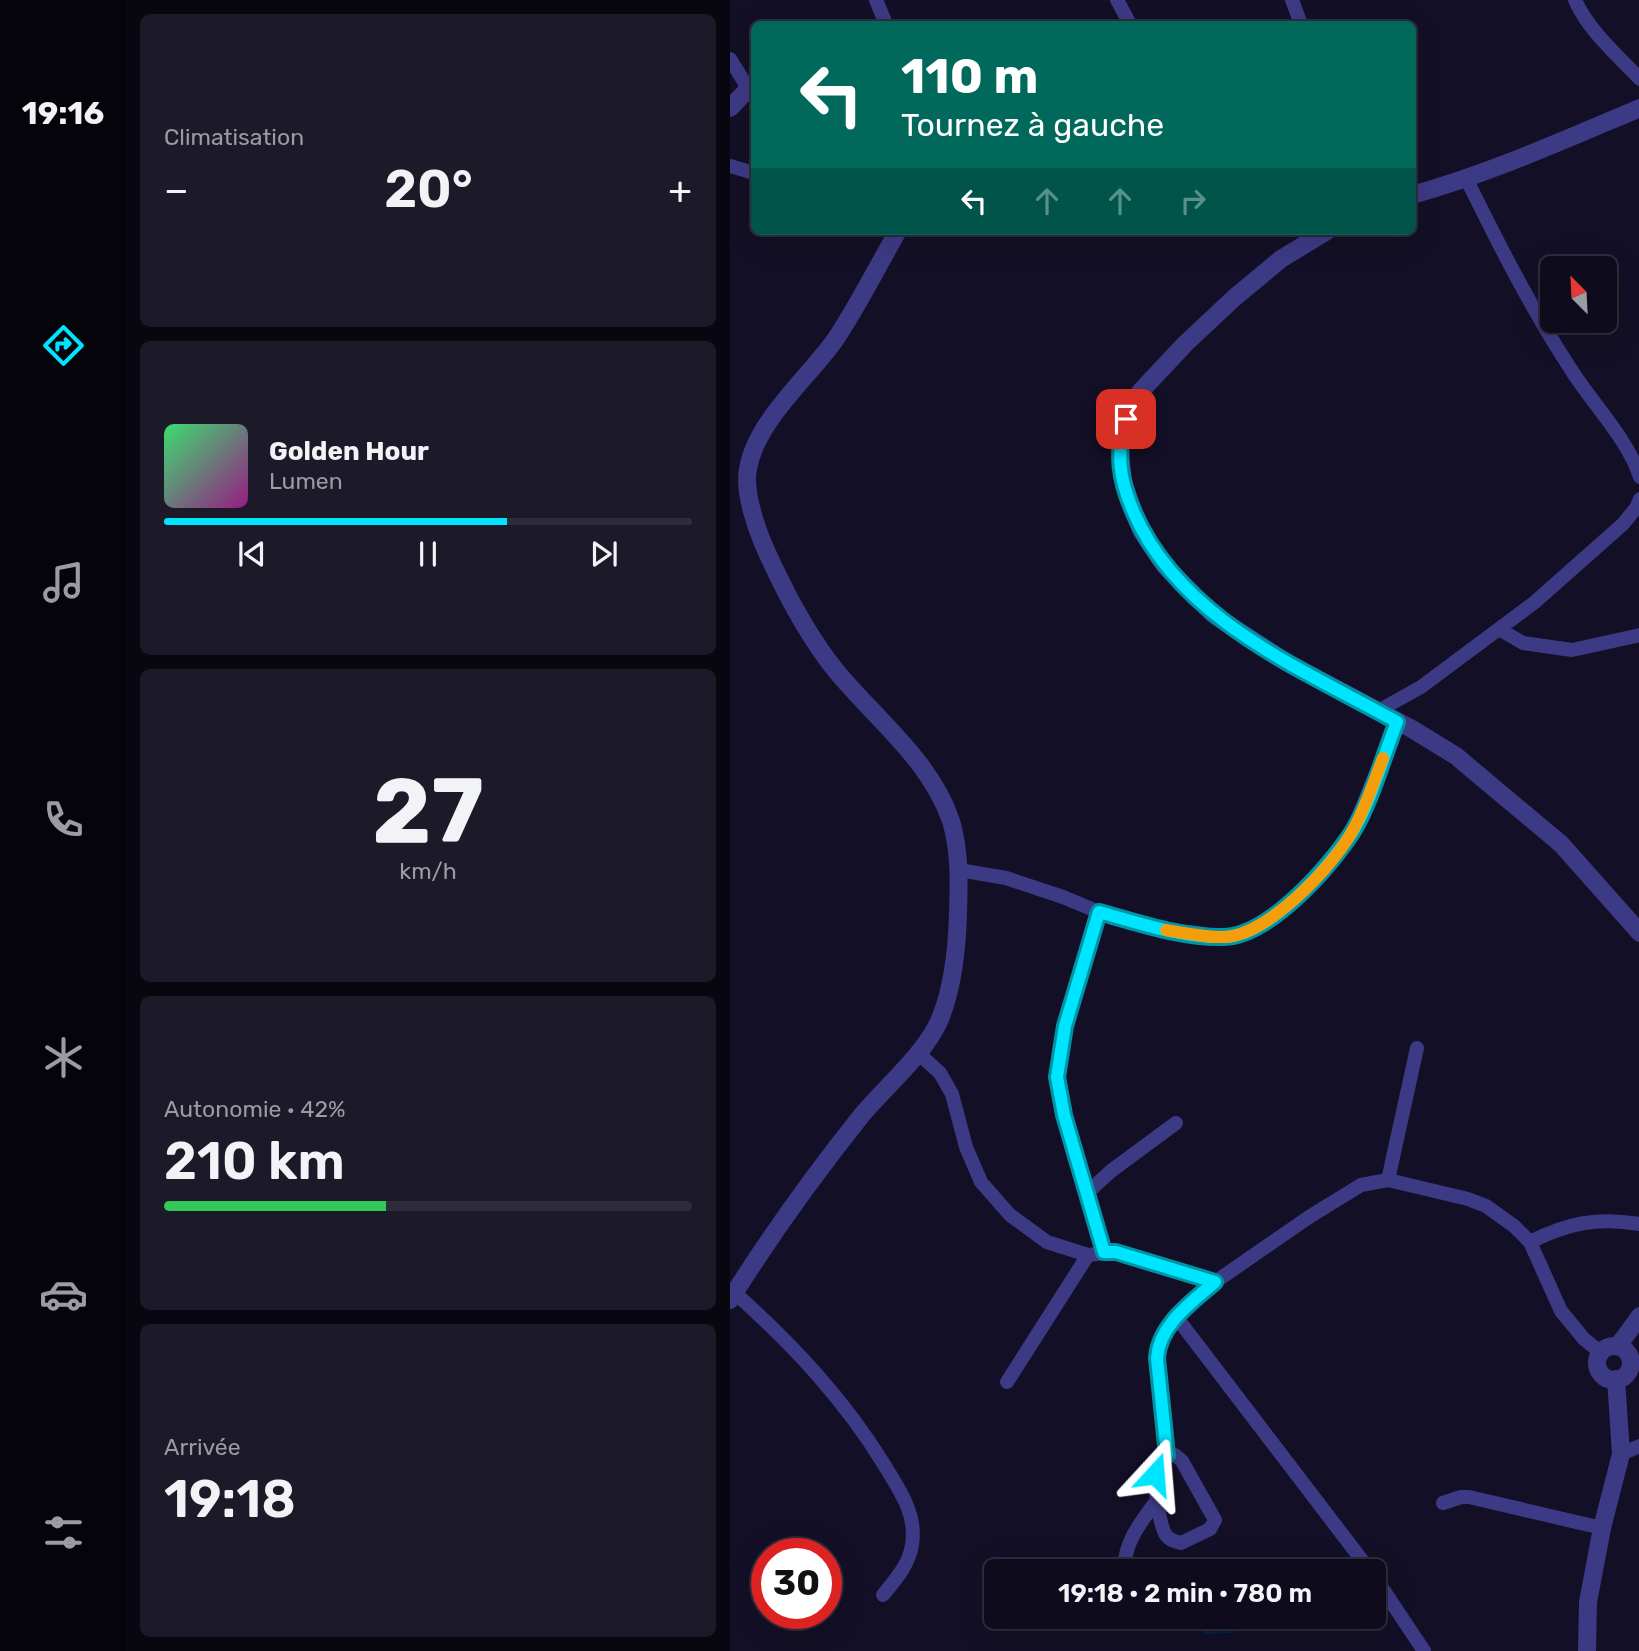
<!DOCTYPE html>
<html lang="fr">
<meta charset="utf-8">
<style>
body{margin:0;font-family:Rubik,sans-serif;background:#1c1929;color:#f1f3f6;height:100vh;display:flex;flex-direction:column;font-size:26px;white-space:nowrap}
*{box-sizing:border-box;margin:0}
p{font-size:23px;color:#9b9ba3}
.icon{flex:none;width:38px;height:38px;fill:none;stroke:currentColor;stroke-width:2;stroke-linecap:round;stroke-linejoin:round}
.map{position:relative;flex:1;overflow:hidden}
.drawer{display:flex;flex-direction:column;gap:14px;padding:14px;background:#08060f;width:604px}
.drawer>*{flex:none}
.hud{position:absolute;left:21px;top:21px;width:665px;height:214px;border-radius:10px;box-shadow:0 7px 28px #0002,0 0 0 2px #2e2b3b;background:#00695c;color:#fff;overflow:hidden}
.needle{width:46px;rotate:336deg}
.fabs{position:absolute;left:810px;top:256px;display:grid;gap:14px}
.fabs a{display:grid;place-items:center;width:77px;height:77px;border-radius:10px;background:#0e0b1c;box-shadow:0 7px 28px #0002,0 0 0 2px #2e2b3b;font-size:35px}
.speed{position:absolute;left:21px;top:1538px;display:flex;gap:14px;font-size:35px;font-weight:700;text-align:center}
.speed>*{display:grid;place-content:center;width:91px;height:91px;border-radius:50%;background:#0e0b1c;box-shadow:0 7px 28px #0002,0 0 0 2px #2e2b3b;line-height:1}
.speed .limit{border:10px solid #d22;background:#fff;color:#111}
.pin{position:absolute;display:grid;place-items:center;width:60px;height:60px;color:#fff;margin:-30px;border-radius:14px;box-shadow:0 4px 10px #0006}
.me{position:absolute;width:77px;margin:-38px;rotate:19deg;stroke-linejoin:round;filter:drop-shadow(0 0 5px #0008)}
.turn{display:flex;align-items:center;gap:24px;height:147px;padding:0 35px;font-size:32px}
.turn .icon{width:91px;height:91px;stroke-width:2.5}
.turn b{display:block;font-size:49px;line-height:60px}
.lanes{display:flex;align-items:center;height:66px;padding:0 35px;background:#0003;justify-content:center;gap:35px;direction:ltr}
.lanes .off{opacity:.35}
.big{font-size:52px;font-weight:600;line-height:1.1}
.drawer .tile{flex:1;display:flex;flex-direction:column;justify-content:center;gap:10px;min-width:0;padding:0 24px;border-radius:10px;background:#1c1929}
.drawer .dial{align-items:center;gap:0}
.dial b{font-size:91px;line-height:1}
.song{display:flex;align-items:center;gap:21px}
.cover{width:84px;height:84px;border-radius:10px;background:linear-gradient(135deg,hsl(140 70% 55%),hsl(310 70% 35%))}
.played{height:7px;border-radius:4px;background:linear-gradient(90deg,#00e5ff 65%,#2e2b3b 65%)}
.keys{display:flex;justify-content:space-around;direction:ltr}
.heat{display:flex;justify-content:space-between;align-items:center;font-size:38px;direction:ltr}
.charge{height:10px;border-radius:5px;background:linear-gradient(90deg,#34c759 42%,#2e2b3b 0)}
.trip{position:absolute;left:254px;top:1559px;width:402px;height:70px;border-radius:10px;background:#0e0b1c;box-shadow:0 7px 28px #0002,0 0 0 2px #2e2b3b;font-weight:600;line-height:70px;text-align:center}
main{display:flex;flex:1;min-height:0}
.dock{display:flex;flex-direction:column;width:126px;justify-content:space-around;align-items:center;background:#06040b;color:#9b9ba3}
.dock .icon{width:49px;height:49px}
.dock .current{color:#00e5ff}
.dock b{font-size:32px;color:#f1f3f6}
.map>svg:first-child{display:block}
.water{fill:#0a1f44}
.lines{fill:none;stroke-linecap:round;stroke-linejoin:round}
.minor{stroke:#3d3a85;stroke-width:14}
.tertiary{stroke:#3d3a85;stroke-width:18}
.route-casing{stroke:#0095a6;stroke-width:18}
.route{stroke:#00e5ff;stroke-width:12}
.slow{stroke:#f59e0b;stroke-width:12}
</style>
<main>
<nav class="dock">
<b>19:16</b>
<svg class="icon current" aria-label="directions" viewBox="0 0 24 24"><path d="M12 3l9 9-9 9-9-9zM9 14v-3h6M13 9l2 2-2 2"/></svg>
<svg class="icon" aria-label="music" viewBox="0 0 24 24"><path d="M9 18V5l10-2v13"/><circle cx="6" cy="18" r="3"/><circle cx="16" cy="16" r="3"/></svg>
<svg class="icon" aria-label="phone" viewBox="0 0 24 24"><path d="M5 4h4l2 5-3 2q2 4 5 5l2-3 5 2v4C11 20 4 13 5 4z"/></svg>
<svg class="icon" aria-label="climate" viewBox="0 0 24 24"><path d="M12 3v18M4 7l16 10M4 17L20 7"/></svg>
<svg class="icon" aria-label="car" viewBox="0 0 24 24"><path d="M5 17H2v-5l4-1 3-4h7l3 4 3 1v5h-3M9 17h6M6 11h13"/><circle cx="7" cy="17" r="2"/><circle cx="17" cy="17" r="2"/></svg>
<svg class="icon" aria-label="filters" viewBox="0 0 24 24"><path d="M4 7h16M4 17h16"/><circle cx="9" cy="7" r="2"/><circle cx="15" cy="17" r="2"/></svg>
</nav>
<section class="drawer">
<div class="tile"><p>Climatisation</p>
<div class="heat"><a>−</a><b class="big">20°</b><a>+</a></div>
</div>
<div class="tile">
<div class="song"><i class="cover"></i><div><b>Golden Hour</b><p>Lumen</p></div></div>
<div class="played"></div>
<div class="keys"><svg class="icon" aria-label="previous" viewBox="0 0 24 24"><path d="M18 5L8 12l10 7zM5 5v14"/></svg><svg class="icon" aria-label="pause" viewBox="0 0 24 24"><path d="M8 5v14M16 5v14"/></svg><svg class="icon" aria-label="next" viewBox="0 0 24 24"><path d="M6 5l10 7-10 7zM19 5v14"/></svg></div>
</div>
<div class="tile dial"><b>27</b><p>km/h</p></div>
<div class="tile"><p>Autonomie · 42%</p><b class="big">210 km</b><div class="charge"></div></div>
<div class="tile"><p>Arrivée</p><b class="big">19:18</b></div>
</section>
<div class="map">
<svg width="910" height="1651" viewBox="0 0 910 1651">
<rect width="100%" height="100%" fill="#130f26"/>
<!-- water -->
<path class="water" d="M503 1620 504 1633 474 1634V1621Z"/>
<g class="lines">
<!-- minor -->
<path class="minor" d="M146 0 156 24
M387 0 400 24
M562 0 571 24
M845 0C859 31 886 54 910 79
M0 59 18 88
M0 166 24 173
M737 180C769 245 801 308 840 368 861 402 898 439 910 477
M769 629 793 643 842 650 910 635
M648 711 691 687 805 602 893 524 906 508 910 499
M229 870 276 878 333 897 369 912 427 928 497 937 535 924 567 897 589 875 623 830 667 722
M369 912 335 1026 327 1077 334 1115 374 1252
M188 1053 210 1073 222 1094 236 1147 251 1182 280 1215 317 1242 358 1255 386 1252 485 1282
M658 1180 687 1048
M358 1192 381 1171 446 1123
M800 1242C838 1223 867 1217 910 1224
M5 1293C63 1345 114 1399 155 1466 170 1491 187 1514 182 1545 179 1565 165 1580 153 1595
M447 1318 641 1572
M277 1382 358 1255
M891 1454 910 1446
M437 1455 427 1358 428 1345 433 1332 459 1304 485 1282 579 1217 631 1185 658 1180 738 1199 756 1206 784 1226 800 1242 831 1311 854 1339 870 1352
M437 1455H445L452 1461 485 1520 480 1529 451 1543C445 1541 440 1541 436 1535 430 1528 424 1485 425 1474 426 1465 431 1460 437 1455Z
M713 1503 731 1497H739L872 1528
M396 1572C390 1546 414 1518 428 1499
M644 1576 694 1651"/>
<!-- tertiary -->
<path class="tertiary" d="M0 108 24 83
M682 195C761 173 834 140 910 108
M597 231 551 259 504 298 455 344 410 392 396 419 389 443 393 481 401 505 412 532 435 566 484 615 556 662 682 729 726 756 831 844 910 933
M0 1300C40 1236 84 1175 131 1116 155 1087 196 1053 210 1019 223 987 227 949 228 914 229 883 230 851 221 821 201 761 146 719 107 672 80 639 58 598 40 559 29 536 13 494 18 469 26 421 78 378 105 340 128 306 147 267 168 231
M867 1363a17 17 0 1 1 34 0a17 17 0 1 1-34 0Z
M888 1346 910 1316
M857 1651 858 1602 872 1528 891 1454 886 1379"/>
</g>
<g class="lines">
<!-- route casing -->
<g class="route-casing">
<path id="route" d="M396 419C386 454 389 479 404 513 451 620 570 668 667 722 654 754 641 802 623 831 600 867 539 936 494 937 452 938 409 923 369 912L335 1026 327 1077 334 1115 374 1252H386L485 1282C461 1303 429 1325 427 1358L437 1455 429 1461 425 1474"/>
</g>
<!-- route -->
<use href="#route" class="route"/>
<!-- slow -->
<path class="slow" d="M436 930C455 933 476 938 495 937 538 935 605 865 624 828 636 806 644 781 653 758"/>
</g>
</svg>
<div class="fabs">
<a><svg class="needle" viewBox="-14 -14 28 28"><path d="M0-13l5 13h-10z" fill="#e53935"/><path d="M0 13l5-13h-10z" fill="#9b9ba3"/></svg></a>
</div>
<div class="speed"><div class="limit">30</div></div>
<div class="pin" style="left:396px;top:419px;background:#d93025"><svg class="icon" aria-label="arrive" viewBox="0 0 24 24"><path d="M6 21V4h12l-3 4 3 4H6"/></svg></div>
<svg class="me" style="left:425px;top:1474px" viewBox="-20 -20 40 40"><path d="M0-17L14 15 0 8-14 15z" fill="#00e5ff" stroke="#fff" stroke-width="4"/></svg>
<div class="trip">19:18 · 2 min · 780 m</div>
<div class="hud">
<div class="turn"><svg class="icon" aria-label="left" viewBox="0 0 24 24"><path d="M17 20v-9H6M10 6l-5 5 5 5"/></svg><div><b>110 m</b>Tournez à gauche</div></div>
<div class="lanes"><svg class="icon" aria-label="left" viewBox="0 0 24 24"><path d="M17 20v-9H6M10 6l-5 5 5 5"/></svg><svg class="icon off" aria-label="ahead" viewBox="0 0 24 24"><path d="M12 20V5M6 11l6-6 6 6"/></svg><svg class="icon off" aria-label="ahead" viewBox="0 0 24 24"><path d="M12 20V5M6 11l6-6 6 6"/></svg><svg class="icon off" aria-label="right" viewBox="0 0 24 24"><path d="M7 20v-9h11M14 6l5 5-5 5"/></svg></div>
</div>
</div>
</main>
